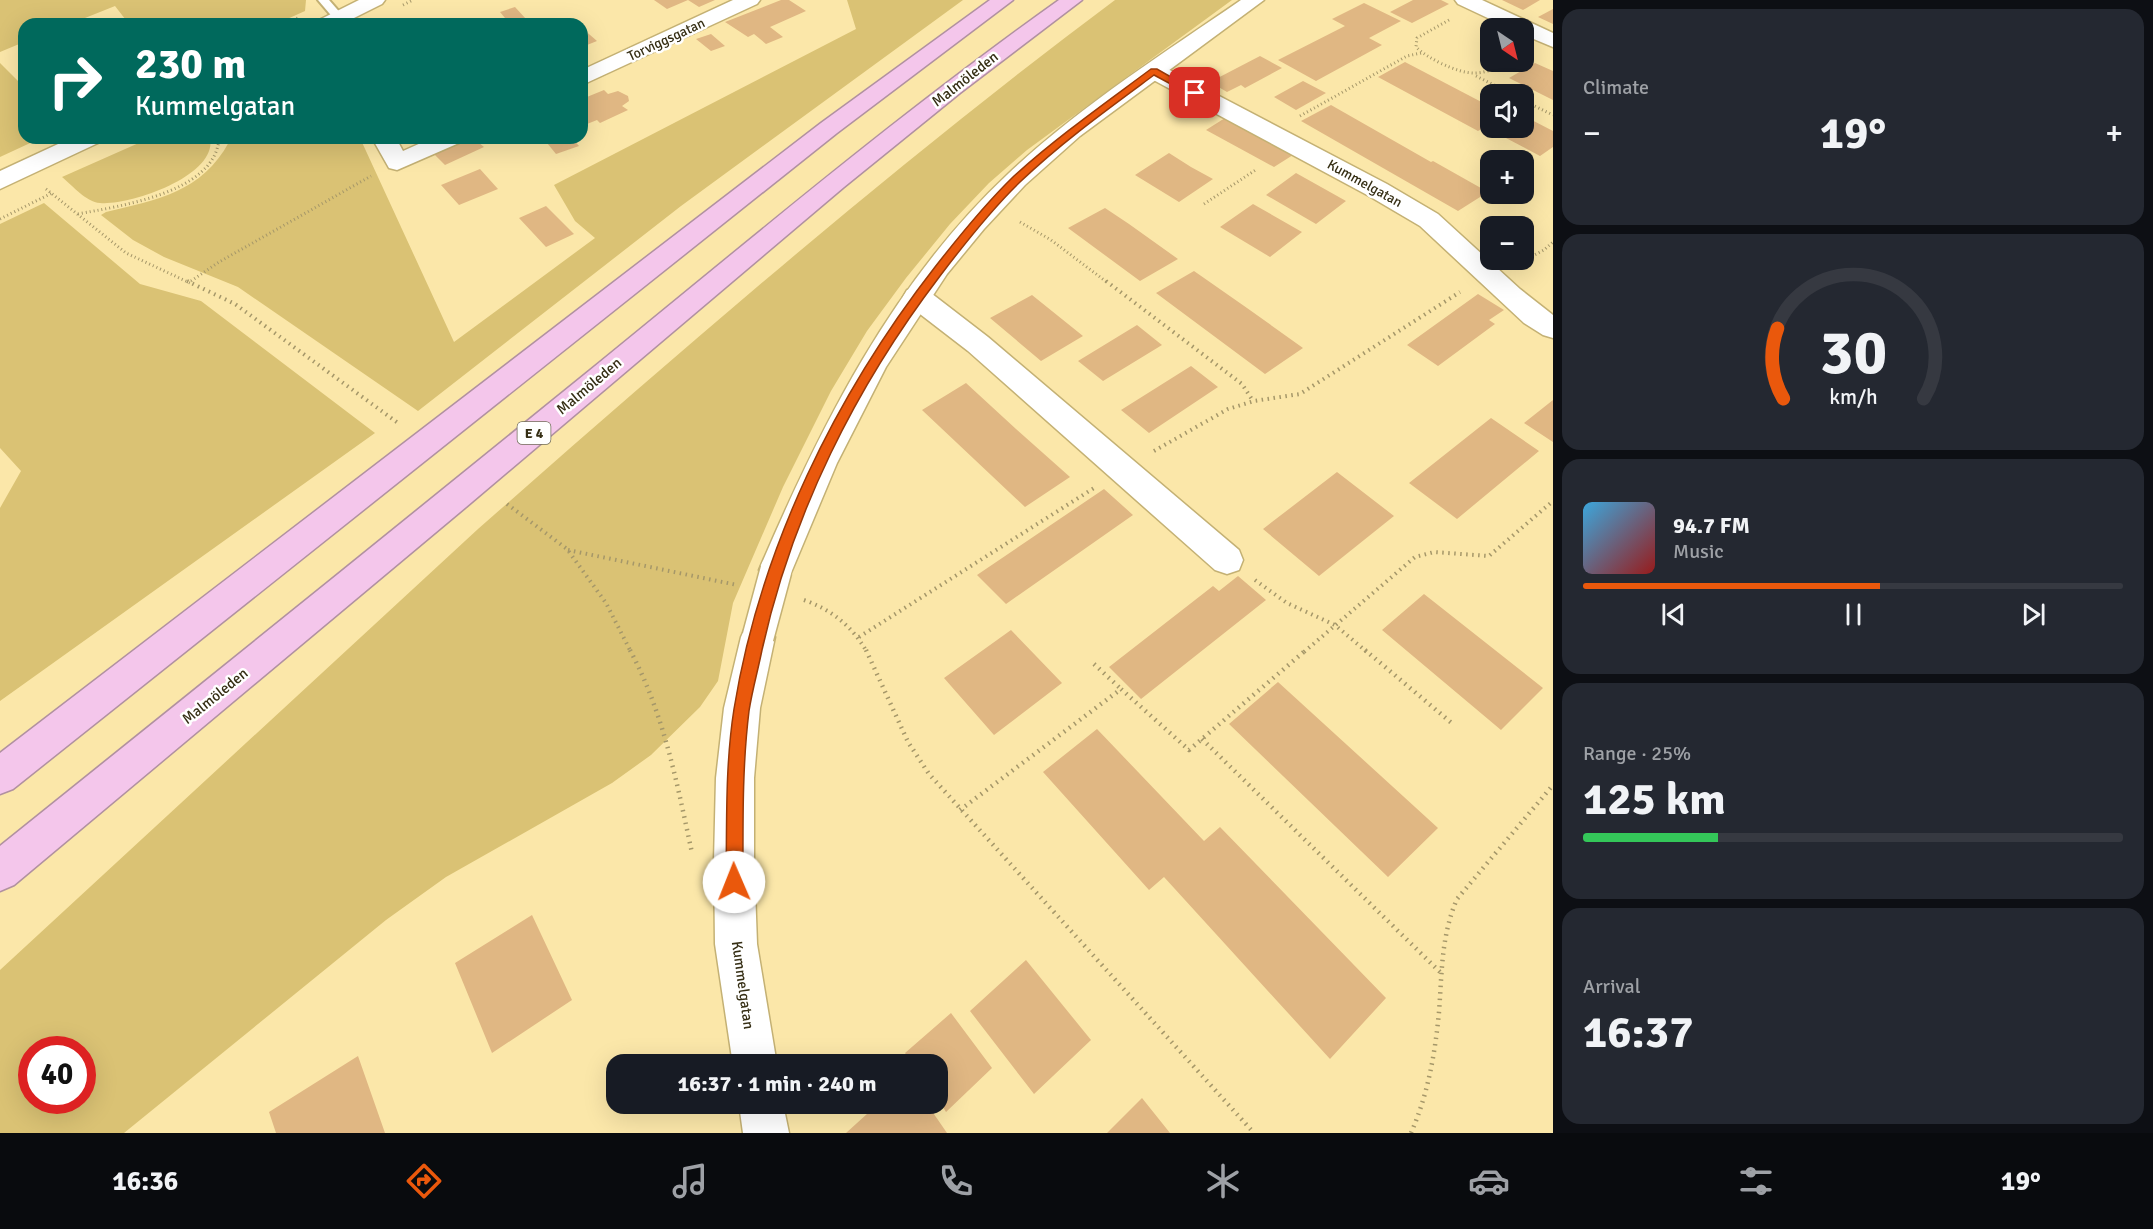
<!DOCTYPE html>
<meta charset="utf-8">
<style>
body{margin:0;font-family:Signika,sans-serif;background:#242831;color:#f1f3f6;height:100vh;display:flex;flex-direction:column;font-size:22px;white-space:nowrap}
*{box-sizing:border-box;margin:0}
p{font-size:20px;color:#9ea1a6}
.icon{flex:none;width:33px;height:33px;fill:none;stroke:currentColor;stroke-width:2;stroke-linecap:round;stroke-linejoin:round}
.map{position:relative;flex:1;overflow:hidden}
.sheet{display:flex;flex-direction:column;gap:9px;padding:9px;background:#0d0f14;width:600px}
.sheet>*{flex:none}
.top-card{position:absolute;left:18px;top:18px;width:570px;height:126px;border-radius:18px;box-shadow:0 6px 24px #0002;background:#00695c;color:#fff;overflow:hidden}
.needle{width:39px;rotate:145deg}
.buttons{position:absolute;left:1480px;top:18px;display:grid;gap:12px}
.buttons a{display:grid;place-items:center;width:54px;height:54px;border-radius:12px;background:#171b24;box-shadow:0 6px 24px #0002;font-size:30px}
.speed{position:absolute;left:18px;top:1036px;display:flex;gap:12px;font-size:30px;font-weight:700;text-align:center}
.speed>*{display:grid;place-content:center;width:78px;height:78px;border-radius:50%;background:#171b24;box-shadow:0 6px 24px #0002;line-height:1}
.speed .limit{border:9px solid #d22;background:#fff;color:#111}
.pin{position:absolute;display:grid;place-items:center;width:51px;height:51px;color:#fff;margin:-26px;border-radius:12px;box-shadow:0 3px 9px #0006}
.me{position:absolute;width:66px;margin:-33px;rotate:359deg;stroke-linejoin:round;filter:drop-shadow(0 0 4px #0008)}
.turn{display:flex;align-items:center;gap:21px;height:126px;padding:0 18px;font-size:27px}
.turn .icon{width:78px;height:78px;stroke-width:2.5}
.turn b{display:block;font-size:42px;line-height:51px}
.big{font-size:45px;font-weight:800;line-height:1.1}
.sheet .card{flex:1;display:flex;flex-direction:column;justify-content:center;gap:9px;min-width:0;padding:0 21px;border-radius:18px;background:#242831}
.sheet .dial{align-items:center;gap:0}
.dial svg{height:156px;overflow:visible;fill:none;stroke:#363941;stroke-width:7;stroke-linecap:round;text-anchor:middle}
.dial text{fill:#f1f3f6;stroke:none}
.song{display:flex;align-items:center;gap:18px}
.cover{width:72px;height:72px;border-radius:9px;background:linear-gradient(135deg,hsl(200 70% 55%),hsl(0 70% 35%))}
.played{height:6px;border-radius:3px;background:linear-gradient(90deg,#ea580c 55%,#363941 55%)}
.keys{display:flex;justify-content:space-around;direction:ltr}
.heat{display:flex;justify-content:space-between;align-items:center;font-size:33px;direction:ltr}
.charge{height:9px;border-radius:4px;background:linear-gradient(90deg,#34c759 25%,#363941 0)}
.trip{position:absolute;left:606px;top:1054px;width:342px;height:60px;border-radius:18px;background:#171b24;box-shadow:0 6px 24px #0002;font-weight:800;line-height:60px;text-align:center}
.tab-bar{display:flex;height:96px;justify-content:space-around;align-items:center;background:#090b0e;color:#9ea1a6}
.tab-bar .icon{width:42px;height:42px}
.tab-bar .active{color:#ea580c}
.tab-bar b{font-size:27px;color:#f1f3f6}
main{display:flex;flex:1;min-height:0}
.map>svg:first-child{display:block}
.green{fill:#dac274;fill-rule:evenodd}
.building{fill:#e0b783}
.lines{fill:none;stroke-linecap:round;stroke-linejoin:round}
.service-casing{stroke:#c4b174;stroke-width:4}
.minor-casing{stroke:#c4b174;stroke-width:3}
.tertiary-casing{stroke:#c4b174;stroke-width:3}
.secondary-casing{stroke:#c4b174;stroke-width:3}
.motorway-casing{stroke:#b191a0;stroke-width:3}
.path-far2{stroke:#a59769;stroke-width:3;stroke-dasharray:1 3;stroke-linecap:butt}
.path-far1{stroke:#a59769;stroke-width:4;stroke-dasharray:1.5 4.5;stroke-linecap:butt}
.path{stroke:#a59769;stroke-width:4.5;stroke-dasharray:1.5 5;stroke-linecap:butt}
.service{fill:#fff;fill-rule:evenodd}
.minor{fill:#fff;fill-rule:evenodd}
.tertiary{fill:#fff;fill-rule:evenodd}
.secondary{fill:#fff;fill-rule:evenodd}
.motorway{fill:#f4c6eb;fill-rule:evenodd}
.tertiary-bridge-casing{stroke:#c4b174;stroke-width:34;stroke-linecap:butt}
.tertiary-bridge{stroke:#fff;stroke-width:31}
.route{fill:#ea580c;stroke:#983908;stroke-width:1.5}
.labels{text-anchor:middle;stroke-width:5;stroke-linejoin:round;paint-order:stroke}
.far-street-label{font-size:14px;fill:#352e14;stroke:#fff}
.shield{fill:#fff;stroke:#726d5a;stroke-width:1.5}
.shield-label{font-size:14px;font-weight:bold;fill:#352e14}
.street-label{font-size:15px;fill:#352e14;stroke:#fff}
</style>
<main>
<div class="map">
<svg width="1553" height="1133" viewBox="0 0 1553 1133">
<rect width="100%" height="100%" fill="#fbe7a9"/>
<!-- green -->
<path class="green" d="M0 0H306L305 11 276 24H129L115 6 70 24H24V42L0 52Z
M847 0H963L681 206 418 411 238 287 164 257 133 240 101 215 106 212C157 200 202 192 229 142L228 138H360L454 342 595 238 575 221 554 185 856 29Z
M1115 0H1232L1027 150 989 183 950 224 906 278 867 331 831 391 783 487 733 603 718 681 700 707 651 755 612 783 446 877 386 920 124 1133H0V970L478 529C685 347 894 165 1115 0ZM32 1050H82V1101H32Z
M0 63 24 87V138H41L0 157Z
M150 138H210C218 176 129 206 100 203 86 202 73 186 62 177Z
M44 203 140 284 201 301 375 433 0 701V508L21 471 0 448V224Z"/>
<!-- building -->
<path class="building" d="M654 0H715L699 7 688 0 667 9Z
M781 0H789L806 11 770 27 783 37 766 44 754 34 748 37 725 22Z
M1413 0H1441L1449 4 1412 23 1390 12Z
M1502 0H1540L1523 10Z
M1364 3 1401 21 1369 38 1382 45 1316 81 1278 60 1345 26 1332 19Z
M515 7 526 19 510 24 500 12Z
M1553 9V24L1538 17Z
M582 28 597 41 582 47Z
M711 34 725 46 711 51 696 39Z
M1260 56 1282 68 1245 88 1241 85 1227 92 1210 82Z
M1405 62 1491 107V128H1524V116L1553 131V147L1540 156 1485 127 1478 131 1378 77Z
M1535 63 1553 71V100L1509 78Z
M1303 81 1326 93 1296 110 1274 97Z
M604 90 608 94 618 91 628 96 629 101 622 106 628 110 600 123 597 120 582 126V99Z
M1331 105 1431 162 1433 161 1488 192 1458 211 1301 121Z
M1225 118 1293 155 1274 167 1206 130Z
M467 138H473L484 147 445 165 433 153Z
M543 138H572L579 146 556 154Z
M1169 153 1191 167 1213 179 1179 202 1135 175Z
M480 169 498 189 459 205 441 185Z
M1296 173 1346 201 1316 224 1266 195Z
M1253 204 1302 232 1270 257 1220 227Z
M546 206 574 234 546 247 519 218Z
M1105 208 1129 224 1178 259 1140 281 1068 228Z
M1194 271 1247 308 1303 348 1265 374 1156 293Z
M1478 294 1504 310 1489 320 1495 324 1438 366 1407 345Z
M1032 295 1083 336 1041 361 990 318Z
M1137 325 1162 345 1103 381 1078 361Z
M1191 366 1218 387 1149 433 1121 410Z
M966 383 1016 429 1070 477 1025 507 922 410Z
M1553 400V442L1524 423Z
M1491 418 1539 451 1457 519 1409 483Z
M1337 472 1394 516 1319 576 1263 529Z
M1104 489 1133 515 1006 604 977 575Z
M1238 576 1266 600 1141 699 1109 667 1213 586 1219 591Z
M1424 594 1543 688 1501 730 1382 630Z
M1011 630 1062 683 994 735 944 678Z
M1278 682 1438 828 1388 877 1229 724Z
M1097 729 1204 841 1220 827 1386 998 1330 1059 1164 877 1149 890 1043 772Z
M532 915 572 1000 492 1053 455 963Z
M1026 960 1091 1040 1034 1094 970 1011Z
M951 1013 992 1068 946 1112 938 1099V1065H913L905 1053Z
M358 1056 385 1133H276L269 1112Z
M1142 1098 1170 1133H1107Z
M878 1104H927L947 1133H846Z"/>
<g class="lines">
<!-- service casing -->
<g class="service-casing">
<path id="service" d="M318 0H329L343 16V20H335Z"/>
</g>
<!-- minor casing -->
<g class="minor-casing">
<path id="minor" d="M733 0H760L757 4 582 85V70Z
M1455 0H1482L1553 33V47L1524 35V28H1509L1458 4Z
M1154 64 1162 66 1387 184 1438 214 1520 289 1553 315V338L1543 335 1524 323 1420 226 1369 196 1146 76 1143 71 1146 66Z
M372 138H396L403 151 432 138H463L459 143 397 170 389 168Z
M917 288 927 290 988 337 1239 550 1243 560 1239 570 1227 574 1215 570 968 351 907 304 903 297 907 290Z"/>
</g>
<!-- tertiary casing -->
<g class="tertiary-casing">
<path id="tertiary" d="M1241 0H1264L1080 136 1025 185 984 229 947 274 886 367 837 463 788 580 776 584 764 580 759 570C821 425 892 283 1008 174 1079 107 1161 55 1241 0Z
M758 621 770 626 775 637 760 708 754 778V861L757 944 777 1065H733L715 944 714 861 716 778 724 708 741 637 746 626Z
M739 1104H783L789 1133H743Z"/>
</g>
<!-- secondary casing -->
<g class="secondary-casing">
<path id="secondary" d="M359 0H385L382 4 342 24H316L319 20Z
M71 138H102L98 143 0 189V171Z"/>
</g>
<!-- motorway casing -->
<g class="motorway-casing">
<path id="motorway" d="M990 0H1013L837 133 13 789 0 794V753L821 123Z
M1059 0H1082L960 93 844 187 466 507 14 885 0 891V846C197 688 393 530 589 371 744 245 896 116 1059 0Z"/>
</g>
<!-- path-far2 -->
<path class="path-far2" d="M403 5 413 0
M1449 20 1417 38 1416 47C1423 54 1431 58 1440 63 1469 76 1480 77 1508 62
M286 24 298 18
M1476 76 1512 94
M1524 101 1553 115
M1300 116 1407 56 1421 53
M46 189 126 253 190 283
M1204 204 1257 169
M78 214C119 206 216 193 219 138
M0 219 52 193
M1020 222 1051 240 1108 283
M1521 262 1544 250 1553 242
M191 281 219 262 371 176"/>
<!-- path-far1 -->
<path class="path-far1" d="M187 281 235 304 398 423
M1106 281 1242 384 1253 401
M1154 451 1228 409 1254 401 1300 394 1460 292
M507 504 567 549 606 603 631 652
M568 550 737 585
M1255 580 1287 603 1335 625 1367 652
M804 600C832 610 852 626 867 652
M859 637 1094 488
M1304 652 1415 557 1434 552 1489 556 1553 501"/>
<!-- path -->
<path class="path" d="M630 650C664 714 677 783 692 853
M866 650 908 742 929 774 1254 1133
M1365 650 1454 725
M1094 664 1121 689
M1202 739 1441 973
M960 810 1121 689 1189 750 1306 650
M1411 1133C1428 1094 1435 1054 1439 1012 1442 973 1441 936 1457 899L1553 785"/>
<!-- service -->
<use href="#service" class="service"/>
<!-- minor -->
<use href="#minor" class="minor"/>
<!-- tertiary -->
<use href="#tertiary" class="tertiary"/>
<!-- secondary -->
<use href="#secondary" class="secondary"/>
<!-- motorway -->
<use href="#motorway" class="motorway"/>
<!-- tertiary-bridge casing -->
<g class="tertiary-bridge-casing">
<path id="tertiary-bridge" d="M758 637 776 570"/>
</g>
<!-- tertiary-bridge -->
<use href="#tertiary-bridge" class="tertiary-bridge"/>
</g>
<!-- route -->
<path class="route" d="M1151 69H1157L1199 93 1191 95 1154 75C1108 109 1062 142 1020 182 991 210 965 243 940 276 856 386 792 514 762 650 758 670 752 691 749 711 742 768 743 824 743 882L740 887 734 890 729 887 726 882C727 824 725 766 734 709 760 548 836 394 935 267 960 235 985 204 1014 176 1057 137 1104 104 1151 69Z"/>
<g class="labels">
<!-- far-street labels -->
<g class="far-street-label">
<text transform="translate(666 39) rotate(-25)" y="5">Torviggsgatan</text>
<text transform="translate(1365 183) rotate(29)" y="5">Kummelgatan</text>
</g>
<!-- shield labels -->
<rect class="shield" x="517.5" y="422" width="33" height="22" rx="4.5"/>
<g class="shield-label">
<text x="534" y="438">E 4</text>
</g>
<!-- street labels -->
<g class="street-label">
<text transform="translate(965 79) rotate(-38)" y="5">Malmöleden</text>
<text transform="translate(589 386) rotate(-40)" y="5">Malmöleden</text>
<text transform="translate(215 696) rotate(-39)" y="5">Malmöleden</text>
<text transform="translate(743 985) rotate(82)" y="5">Kummelgatan</text>
</g>
</g>
</svg>
<div class="buttons">
<a><svg class="needle" viewBox="-14 -14 28 28"><path d="M0-13l5 13h-10z" fill="#e53935"/><path d="M0 13l5-13h-10z" fill="#9ea1a6"/></svg></a>
<a><svg class="icon" aria-label="sound" viewBox="0 0 24 24"><path d="M4 9h4l5-4v14l-5-4H4zM17 9q2 3 0 6"/></svg></a>
<a>+</a>
<a>−</a>
</div>
<div class="speed"><div class="limit">40</div></div>
<div class="pin" style="left:1195px;top:93px;background:#d93025"><svg class="icon" aria-label="arrive" viewBox="0 0 24 24"><path d="M6 21V4h12l-3 4 3 4H6"/></svg></div>
<svg class="me" style="left:734px;top:882px" viewBox="-20 -20 40 40"><circle r="19" fill="#fff"/><path d="M0-13L10 11 0 6-10 11z" fill="#ea580c"/></svg>
<div class="trip">16:37 · 1 min · 240 m</div>
<div class="top-card">
<div class="turn"><svg class="icon" aria-label="right" viewBox="0 0 24 24"><path d="M7 20v-9h11M14 6l5 5-5 5"/></svg><div><b>230 m</b>Kummelgatan</div></div>
</div>
</div>
<section class="sheet">
<div class="card"><p>Climate</p>
<div class="heat"><a>−</a><b class="big">19°</b><a>+</a></div>
</div>
<div class="card dial"><svg viewBox="0 0 100 80">
<path d="M14 69A42 42 0 1 1 86 69"/>
<path d="M14 69A42 42 0 0 1 11 33" stroke="#ea580c"/>
<text x="50" y="56" font-size="32" font-weight="700">30</text>
<text x="50" y="72" font-size="11">km/h</text>
</svg></div>
<div class="card">
<div class="song"><i class="cover"></i><div><b>94.7 FM</b><p>Music</p></div></div>
<div class="played"></div>
<div class="keys"><svg class="icon" aria-label="previous" viewBox="0 0 24 24"><path d="M18 5L8 12l10 7zM5 5v14"/></svg><svg class="icon" aria-label="pause" viewBox="0 0 24 24"><path d="M8 5v14M16 5v14"/></svg><svg class="icon" aria-label="next" viewBox="0 0 24 24"><path d="M6 5l10 7-10 7zM19 5v14"/></svg></div>
</div>
<div class="card"><p>Range · 25%</p><b class="big">125 km</b><div class="charge"></div></div>
<div class="card"><p>Arrival</p><b class="big">16:37</b></div>
</section>
</main>
<nav class="tab-bar">
<b>16:36</b>
<svg class="icon active" aria-label="directions" viewBox="0 0 24 24"><path d="M12 3l9 9-9 9-9-9zM9 14v-3h6M13 9l2 2-2 2"/></svg>
<svg class="icon" aria-label="music" viewBox="0 0 24 24"><path d="M9 18V5l10-2v13"/><circle cx="6" cy="18" r="3"/><circle cx="16" cy="16" r="3"/></svg>
<svg class="icon" aria-label="phone" viewBox="0 0 24 24"><path d="M5 4h4l2 5-3 2q2 4 5 5l2-3 5 2v4C11 20 4 13 5 4z"/></svg>
<svg class="icon" aria-label="climate" viewBox="0 0 24 24"><path d="M12 3v18M4 7l16 10M4 17L20 7"/></svg>
<svg class="icon" aria-label="car" viewBox="0 0 24 24"><path d="M5 17H2v-5l4-1 3-4h7l3 4 3 1v5h-3M9 17h6M6 11h13"/><circle cx="7" cy="17" r="2"/><circle cx="17" cy="17" r="2"/></svg>
<svg class="icon" aria-label="filters" viewBox="0 0 24 24"><path d="M4 7h16M4 17h16"/><circle cx="9" cy="7" r="2"/><circle cx="15" cy="17" r="2"/></svg>
<b>19°</b>
</nav>
